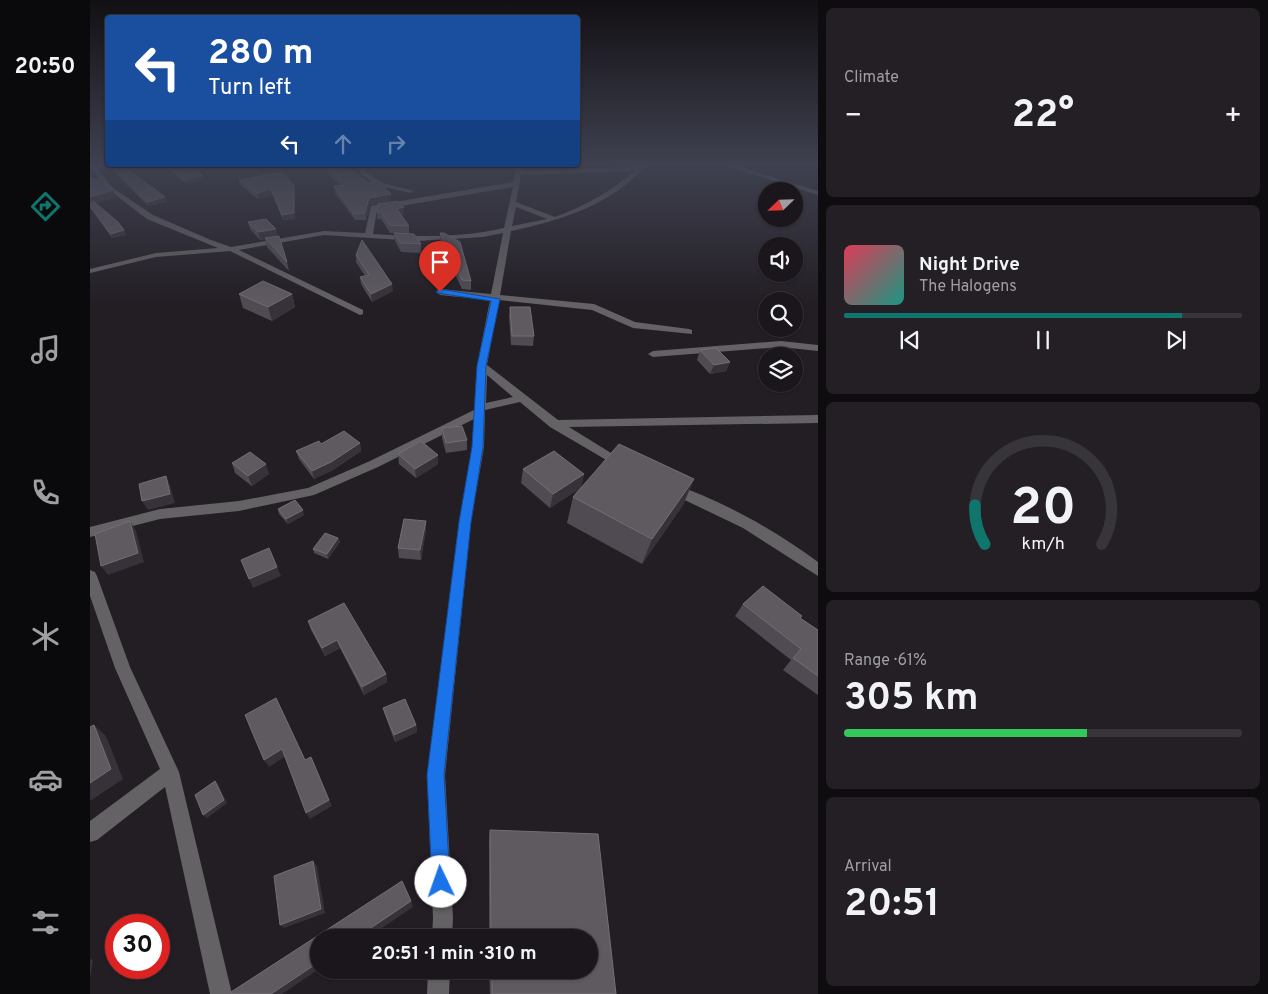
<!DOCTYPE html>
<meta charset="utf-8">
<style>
body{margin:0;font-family:Overpass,sans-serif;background:#231f24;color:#f1f3f6;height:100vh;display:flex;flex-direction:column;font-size:19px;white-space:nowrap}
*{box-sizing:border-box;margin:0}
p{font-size:16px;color:#9f9fa3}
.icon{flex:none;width:28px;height:28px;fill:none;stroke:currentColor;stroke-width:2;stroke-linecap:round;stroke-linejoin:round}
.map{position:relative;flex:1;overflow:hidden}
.details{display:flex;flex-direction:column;gap:8px;padding:8px;background:#0e0c0f;width:450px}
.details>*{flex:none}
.hud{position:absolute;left:15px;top:15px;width:475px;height:152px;border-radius:5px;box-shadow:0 1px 4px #0004,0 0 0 1px #38353a;background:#1a4fa0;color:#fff;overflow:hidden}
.needle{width:32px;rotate:247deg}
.buttons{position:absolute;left:668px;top:182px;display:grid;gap:10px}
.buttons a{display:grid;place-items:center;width:45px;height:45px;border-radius:50%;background:#1a161b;box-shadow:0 1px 4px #0004,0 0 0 1px #38353a;font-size:25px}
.speed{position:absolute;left:15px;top:914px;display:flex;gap:10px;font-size:25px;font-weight:700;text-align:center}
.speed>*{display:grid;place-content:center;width:65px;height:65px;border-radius:50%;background:#1a161b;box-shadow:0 1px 4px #0004,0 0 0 1px #38353a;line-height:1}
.speed .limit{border:8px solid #d22;background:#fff;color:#111}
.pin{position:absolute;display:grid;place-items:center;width:42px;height:42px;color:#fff;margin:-51px -21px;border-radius:50% 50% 50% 0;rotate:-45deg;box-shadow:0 0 5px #0007}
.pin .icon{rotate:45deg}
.me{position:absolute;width:55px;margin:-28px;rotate:357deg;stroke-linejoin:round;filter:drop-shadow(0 0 4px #0008)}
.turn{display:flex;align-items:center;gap:18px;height:105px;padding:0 20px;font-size:22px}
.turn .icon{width:65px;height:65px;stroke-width:2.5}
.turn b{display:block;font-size:35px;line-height:42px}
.lanes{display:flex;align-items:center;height:48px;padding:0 20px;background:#0003;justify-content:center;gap:25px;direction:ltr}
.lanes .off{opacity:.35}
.big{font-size:38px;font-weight:700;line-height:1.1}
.details .tile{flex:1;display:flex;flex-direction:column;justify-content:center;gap:8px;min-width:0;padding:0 18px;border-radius:8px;background:#231f24}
.details .dial{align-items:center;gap:0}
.dial svg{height:130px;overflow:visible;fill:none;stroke:#38353a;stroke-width:7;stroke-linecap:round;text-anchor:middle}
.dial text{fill:#f1f3f6;stroke:none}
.song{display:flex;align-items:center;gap:15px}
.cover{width:60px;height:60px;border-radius:8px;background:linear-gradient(135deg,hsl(350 70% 55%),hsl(170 70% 35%))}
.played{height:5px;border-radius:2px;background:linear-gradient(90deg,#0f766e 85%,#38353a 85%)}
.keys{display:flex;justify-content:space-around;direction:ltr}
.heat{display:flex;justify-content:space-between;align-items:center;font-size:28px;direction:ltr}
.charge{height:8px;border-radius:4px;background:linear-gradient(90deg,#34c759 61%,#38353a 0)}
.trip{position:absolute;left:220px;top:929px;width:288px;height:50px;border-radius:25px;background:#1a161b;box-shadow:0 1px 4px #0004,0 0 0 1px #38353a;font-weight:700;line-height:50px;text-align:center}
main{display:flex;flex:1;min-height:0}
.tab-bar{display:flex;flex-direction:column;width:90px;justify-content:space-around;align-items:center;background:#0a090b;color:#9f9fa3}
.tab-bar .icon{width:35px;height:35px}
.tab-bar .selected{color:#0f766e}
.tab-bar b{font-size:22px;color:#f1f3f6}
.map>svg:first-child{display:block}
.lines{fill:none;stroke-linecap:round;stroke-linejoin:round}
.minor{fill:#646265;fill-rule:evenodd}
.wall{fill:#504b52}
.shaded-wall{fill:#373239}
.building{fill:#5f5a60;stroke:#726e74}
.route{fill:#1a73e8;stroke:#114b97}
</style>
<main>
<nav class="tab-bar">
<b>20:50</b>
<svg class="icon selected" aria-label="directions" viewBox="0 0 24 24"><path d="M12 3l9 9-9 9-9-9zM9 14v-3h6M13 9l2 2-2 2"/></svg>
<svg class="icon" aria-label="music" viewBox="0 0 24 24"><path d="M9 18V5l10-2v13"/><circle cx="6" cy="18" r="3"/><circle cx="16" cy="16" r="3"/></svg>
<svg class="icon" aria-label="phone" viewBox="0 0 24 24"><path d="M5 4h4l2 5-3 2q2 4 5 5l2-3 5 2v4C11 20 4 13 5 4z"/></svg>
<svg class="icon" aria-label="climate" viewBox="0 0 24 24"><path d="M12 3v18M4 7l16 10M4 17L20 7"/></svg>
<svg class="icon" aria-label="car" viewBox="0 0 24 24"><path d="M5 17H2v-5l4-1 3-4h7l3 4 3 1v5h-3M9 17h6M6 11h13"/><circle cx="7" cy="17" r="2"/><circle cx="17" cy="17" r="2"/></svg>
<svg class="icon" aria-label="filters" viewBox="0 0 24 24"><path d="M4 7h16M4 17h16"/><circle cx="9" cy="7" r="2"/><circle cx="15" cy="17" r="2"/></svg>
</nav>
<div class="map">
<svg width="728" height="994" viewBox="0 0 728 994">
<rect width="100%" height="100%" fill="#231e24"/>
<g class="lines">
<!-- minor -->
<path class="minor" d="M0 165H4L23 188 63 215 121 240 141 247 234 231 275 233 281 206 423 182 426 169 400 165H433L432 171 548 167 557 165C521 205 472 220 421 231L410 295 504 304 545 322 599 329 602 330V334L543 328 502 310 409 300 397 365 468 420 728 415V423L479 427 534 461 536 464 530 468 460 427 430 402 395 410 394 447 381 522 355 775 363 918 362 938H342L343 918 337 775 369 522 382 447 384 419 288 467 224 495 149 511 70 519 0 537V527L70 509 149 501 218 488 280 461 384 410 387 366 400 300 350 295 346 292 350 289 401 294 413 233 393 237 328 241 234 235 149 250 273 310V314L270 315 140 251 66 257 0 273V269L66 253 128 248 57 219 19 190 0 168ZM544 171C521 192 494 206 465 217L426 202 431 175ZM423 187 414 228C371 238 327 237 283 234L287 210ZM426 207 457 219 422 226ZM397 375 423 397 396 403Z
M269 165H275L276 173 293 183 324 191 321 193 289 186 271 175Z
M633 165H643L728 191V195Z
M691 341 728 345V351L691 347 563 357 558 354 563 351Z
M582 484C632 500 686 531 728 562V576L653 528 578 492 576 489 578 486Z
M0 570 5 572 7 576 40 667 89 772 142 994H120L75 787 7 840 0 842V821L70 769 25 668 0 596Z
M338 970H360L359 994H337Z"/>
</g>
<!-- wall -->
<path class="wall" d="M77 165 113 175 114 179 96 184 78 168Z
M237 168 279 183 301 194V201L280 205 276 220H265L245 193 244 186H251L238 174Z
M24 169 77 202 58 206 25 173Z
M0 177 23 190 26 198 5 203 34 230 36 235 22 238 1 209 0 207Z
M149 180 204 186 205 191V219L193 220 183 195 168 199 150 185Z
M314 207V214L311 215 319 226V234L331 244V253L311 252 305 241 304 233H300L291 219H287V212Z
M158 222 188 236 197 262 199 271 177 247 175 239 170 240 160 229Z
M350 233 381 281V290L372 289 350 242Z
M266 255 303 291 282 302 271 284 270 277 275 276 266 262Z
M149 294H202L205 307 182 321 153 308Z
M420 307 444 336 443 346 421 345 419 316Z
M610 350 640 362 636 371 620 374 607 360Z
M352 428 377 440V450L356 453 352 438Z
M270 443 271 451 243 470 224 479 209 459 206 451 231 444Z
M308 454 348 455V464L326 478 309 464Z
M142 463 179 474 162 486 145 473Z
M433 469 494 474 491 487 604 479 593 505 552 564 477 523 483 497 489 489 460 508 431 483Z
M188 509 214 515 198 524 189 514Z
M336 521V530L331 560 309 558 308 548Z
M248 538 250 542 238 559 224 553 223 549Z
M653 604 710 618 728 630V695L693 670 701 660 645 616Z
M218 621 296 674 297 682 274 695 250 648 235 656 221 630Z
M293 708 326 725 327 732 305 742 295 715Z
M400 830 508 834 526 994H400L399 970H499V938H399V840Z"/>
<!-- shaded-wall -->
<path class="shaded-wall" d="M113 175 114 179 96 184 95 180Z
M204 186 205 191V219L193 220 192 215Z
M181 189 183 195 168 199 167 193Z
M23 190 26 198 0 205V197Z
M301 194V201L280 205 276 220 275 213 279 198Z
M75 197 77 202 58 206 57 202Z
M314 207V214L308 216 307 209Z
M186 229 188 237 170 240 168 232Z
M34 230 36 235 22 238 21 234Z
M302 284 303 291 282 302 281 294Z
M202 294 205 307 182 321 178 307Z
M640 362 636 371 620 374 624 365Z
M270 443 271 451 243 470 224 479 222 471Z
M348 455V464L326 478 325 469Z
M176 464 179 474 162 486 158 476Z
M494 474 491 488 460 508 463 494Z
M76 476 80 485 85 503 58 510 52 501Z
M604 479 593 505 552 564 562 539Z
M213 510 214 515 198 524 196 519Z
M40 521 46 531 54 562 18 575 11 566Z
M336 521V530L331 560 330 550Z
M248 538 250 542 238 559 237 554Z
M187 567 191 576 163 588 159 579Z
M247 640 250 648 235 656 232 648Z
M296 674 297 682 274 695 272 687Z
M4 725 16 736 33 779 0 801V783Z
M326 725 327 732 305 742 304 735Z
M192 749 196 756 179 767 174 760Z
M221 757 242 806 220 819 216 813Z
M125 781 128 784 137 803 117 818 113 815Z
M223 861 227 866 235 913 194 928 190 925Z
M321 901 323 907 277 938H266Z
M0 959 3 960 0 979Z
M229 962V969L192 994H181Z"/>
<!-- building -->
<path class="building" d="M27 165H32L75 197 57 202 24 169Z
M78 165H99L113 175 95 180Z
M251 165H254L279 183 288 181 301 194 279 198 275 213 264 214 244 186 256 185 237 168Z
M192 172 204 186V213L192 215 181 189 167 193 149 180Z
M0 177 12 181 23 190 0 197Z
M3 201 28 222 34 230 21 234 0 206V204Z
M308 201 314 207 307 209 319 226 299 225 291 212H287L288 204Z
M176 219 186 229 168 232 158 222Z
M304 233 324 234 331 244 310 243Z
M350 233H354L370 242 381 281 372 280Z
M189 236 197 262 175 238Z
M272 240 302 284 281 294 270 277 279 275 266 255Z
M173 281 202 294 178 307 149 294Z
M420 307H440L444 336H422Z
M626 348 640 362 624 365 610 350Z
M372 426 377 440 356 443 352 428Z
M254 431 270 443 241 462 222 471 206 451 229 441 231 444Z
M331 441 348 455 325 469 308 454Z
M529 444 604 479 562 539 483 497Z
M464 451 494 474 463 494 433 469Z
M160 452 176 464 158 476 142 463Z
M76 476 80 494 52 501 49 484Z
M205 500 213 510 196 519 188 509Z
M314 519 336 521 330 550 308 548Z
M40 521 48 553 11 566 5 534Z
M235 533 248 538 237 554 223 549Z
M179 548 187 567 159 579 151 560Z
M673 586 712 616 710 618 728 630V676L703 658 711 649 653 604Z
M254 603 296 674 272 687 247 640 232 648 218 621Z
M186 698 215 760 221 757 239 800 216 813 192 749 174 760 155 715Z
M315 699 326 725 304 735 293 708Z
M4 725 21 769 0 783V727Z
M125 781 134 800 113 815 105 795Z
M400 830 508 834 526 994H402V970H499V938H401Z
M223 861 231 909 190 925 184 876Z
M312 881 321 901 266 938H229V962L181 994H142L141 992Z"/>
<!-- sky -->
<linearGradient id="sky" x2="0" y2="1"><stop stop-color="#131014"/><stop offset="0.54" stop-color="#3f4150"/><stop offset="1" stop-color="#3f4150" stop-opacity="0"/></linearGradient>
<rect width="728" height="304" fill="url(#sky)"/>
<!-- route -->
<path class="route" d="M350 289 410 299 396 366 393 447 381 522 354 775 360 882 357 889 351 891 345 889 342 882 337 775 369 522 382 447 387 366 401 301 347 293V290Z"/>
</svg>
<div class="buttons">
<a><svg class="needle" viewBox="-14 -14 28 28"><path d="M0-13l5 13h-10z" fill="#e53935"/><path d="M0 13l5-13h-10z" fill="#9f9fa3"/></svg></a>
<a><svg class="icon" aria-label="sound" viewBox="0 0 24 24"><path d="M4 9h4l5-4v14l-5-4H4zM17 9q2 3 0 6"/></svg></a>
<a><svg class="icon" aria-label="search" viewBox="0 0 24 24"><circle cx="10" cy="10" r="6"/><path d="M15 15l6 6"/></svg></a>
<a><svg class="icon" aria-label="layers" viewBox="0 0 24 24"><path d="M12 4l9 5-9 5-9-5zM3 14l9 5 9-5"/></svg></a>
</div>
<div class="speed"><div class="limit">30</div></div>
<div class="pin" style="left:350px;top:292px;background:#d93025"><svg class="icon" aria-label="arrive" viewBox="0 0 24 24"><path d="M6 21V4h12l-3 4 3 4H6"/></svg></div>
<svg class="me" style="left:351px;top:882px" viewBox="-20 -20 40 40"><circle r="19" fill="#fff"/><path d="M0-13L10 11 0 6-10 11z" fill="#1a73e8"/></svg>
<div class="trip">20:51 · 1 min · 310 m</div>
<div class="hud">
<div class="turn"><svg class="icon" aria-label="left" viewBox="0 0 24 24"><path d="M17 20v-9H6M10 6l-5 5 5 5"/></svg><div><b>280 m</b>Turn left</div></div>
<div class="lanes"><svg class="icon" aria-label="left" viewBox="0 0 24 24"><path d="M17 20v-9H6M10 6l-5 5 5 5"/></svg><svg class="icon off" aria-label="ahead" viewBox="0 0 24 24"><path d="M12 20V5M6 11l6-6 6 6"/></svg><svg class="icon off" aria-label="right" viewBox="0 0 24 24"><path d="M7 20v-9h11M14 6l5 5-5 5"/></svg></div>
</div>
</div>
<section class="details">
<div class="tile"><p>Climate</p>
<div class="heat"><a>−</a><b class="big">22°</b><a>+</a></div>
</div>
<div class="tile">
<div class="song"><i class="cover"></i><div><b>Night Drive</b><p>The Halogens</p></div></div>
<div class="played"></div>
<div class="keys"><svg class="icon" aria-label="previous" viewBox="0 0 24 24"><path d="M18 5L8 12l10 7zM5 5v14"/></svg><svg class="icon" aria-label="pause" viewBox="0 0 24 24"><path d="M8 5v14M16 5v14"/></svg><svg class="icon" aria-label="next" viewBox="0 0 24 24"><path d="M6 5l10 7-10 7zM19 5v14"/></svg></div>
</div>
<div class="tile dial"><svg viewBox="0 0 100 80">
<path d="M14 69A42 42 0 1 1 86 69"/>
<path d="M14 69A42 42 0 0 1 8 45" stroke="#0f766e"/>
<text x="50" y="56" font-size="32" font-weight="700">20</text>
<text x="50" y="72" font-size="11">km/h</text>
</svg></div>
<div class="tile"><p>Range · 61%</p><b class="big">305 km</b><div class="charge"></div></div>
<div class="tile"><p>Arrival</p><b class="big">20:51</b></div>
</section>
</main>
